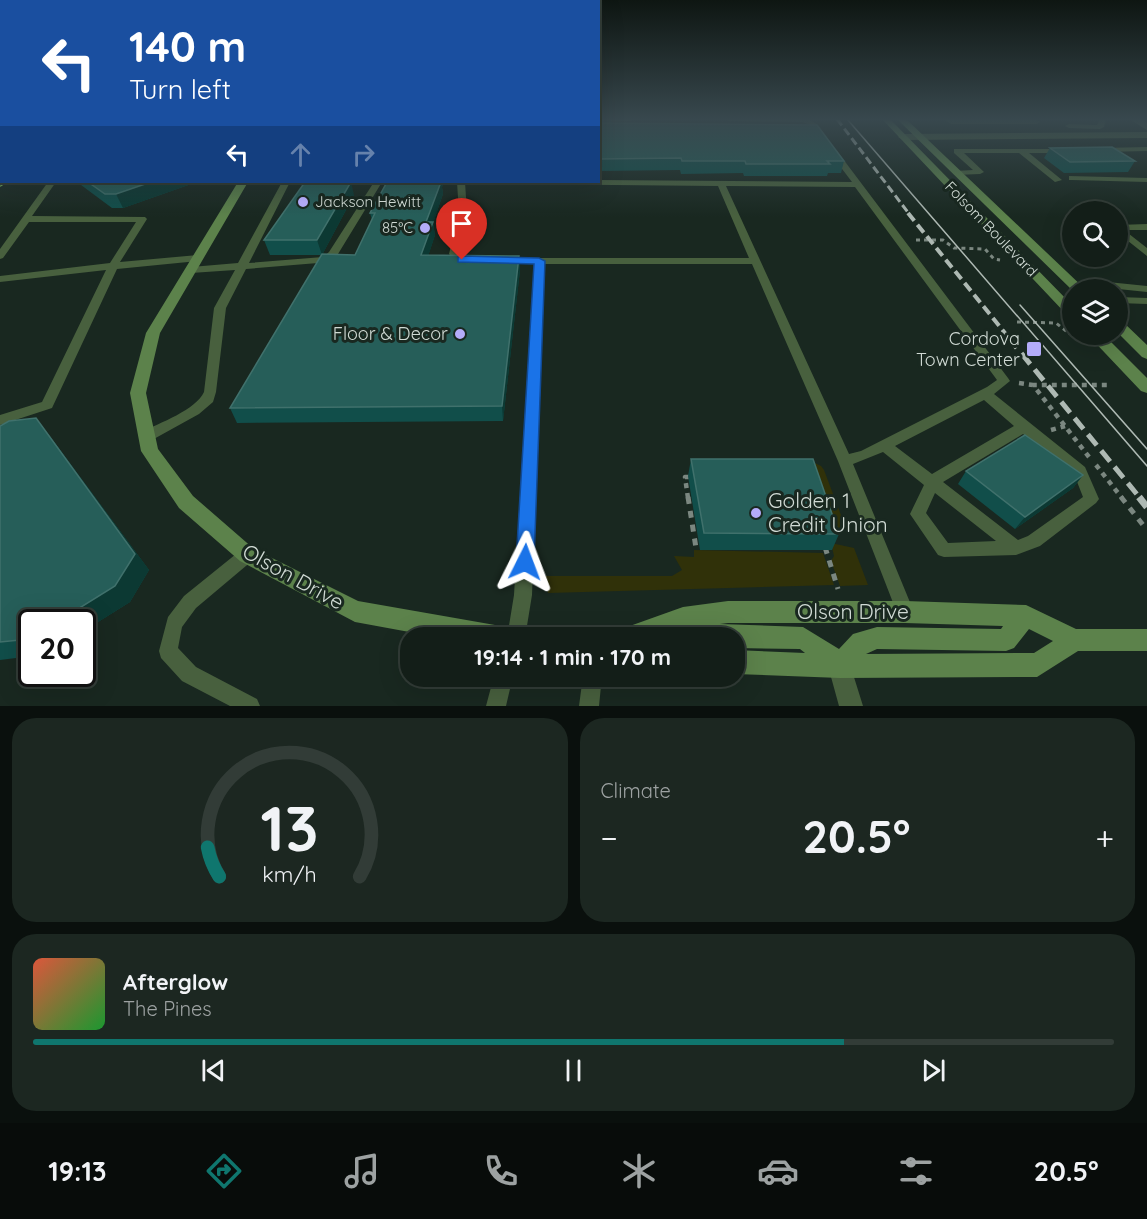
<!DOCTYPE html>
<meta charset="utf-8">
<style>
body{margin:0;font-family:Quicksand,sans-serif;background:#1c2721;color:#f1f3f6;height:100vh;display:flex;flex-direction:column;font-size:22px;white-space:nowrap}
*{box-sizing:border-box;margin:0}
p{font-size:20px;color:#9da2a2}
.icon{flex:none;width:33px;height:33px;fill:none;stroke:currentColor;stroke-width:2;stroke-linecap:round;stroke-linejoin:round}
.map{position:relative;height:706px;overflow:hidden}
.sheet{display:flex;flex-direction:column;gap:12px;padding:12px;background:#0a100d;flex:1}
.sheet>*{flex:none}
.guide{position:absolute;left:0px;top:0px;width:600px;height:183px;box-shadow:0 6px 24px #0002,0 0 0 2px #323c37;background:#1a4fa0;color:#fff;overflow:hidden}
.buttons{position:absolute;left:1062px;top:201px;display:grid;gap:12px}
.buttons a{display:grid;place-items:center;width:66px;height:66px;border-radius:50%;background:#131e18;box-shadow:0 6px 24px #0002,0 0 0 2px #323c37;font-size:30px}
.speed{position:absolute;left:18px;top:609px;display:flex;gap:12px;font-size:30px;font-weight:700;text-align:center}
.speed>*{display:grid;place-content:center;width:78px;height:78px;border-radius:50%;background:#131e18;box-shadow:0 6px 24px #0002,0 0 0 2px #323c37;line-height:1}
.speed .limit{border:3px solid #111;border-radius:9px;background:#fff;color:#111}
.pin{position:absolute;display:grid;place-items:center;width:51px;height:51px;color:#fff;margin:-62px -26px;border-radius:50% 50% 50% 0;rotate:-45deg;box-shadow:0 0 6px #0007}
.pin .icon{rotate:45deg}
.me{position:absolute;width:66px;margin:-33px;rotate:3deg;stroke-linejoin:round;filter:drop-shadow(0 0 4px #0008)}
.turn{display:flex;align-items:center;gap:21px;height:126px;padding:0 30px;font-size:27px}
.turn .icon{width:78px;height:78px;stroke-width:2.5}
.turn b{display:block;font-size:42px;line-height:51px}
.lanes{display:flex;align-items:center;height:57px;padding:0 30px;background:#0003;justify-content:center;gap:30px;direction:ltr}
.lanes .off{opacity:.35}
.big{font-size:45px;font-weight:800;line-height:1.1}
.sheet .tile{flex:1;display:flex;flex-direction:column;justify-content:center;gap:9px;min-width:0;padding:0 21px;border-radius:24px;background:#1c2721}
.sheet .dial{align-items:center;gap:0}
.dial svg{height:156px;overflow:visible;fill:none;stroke:#323c37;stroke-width:7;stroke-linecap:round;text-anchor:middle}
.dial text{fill:#f1f3f6;stroke:none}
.song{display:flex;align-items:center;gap:18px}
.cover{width:72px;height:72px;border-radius:9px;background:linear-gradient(135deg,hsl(10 70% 55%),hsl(130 70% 35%))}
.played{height:6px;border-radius:3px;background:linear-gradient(90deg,#0f766e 75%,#323c37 75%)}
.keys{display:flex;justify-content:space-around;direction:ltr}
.heat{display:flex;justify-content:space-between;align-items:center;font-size:33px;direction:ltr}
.sheet .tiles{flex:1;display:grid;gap:12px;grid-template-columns:1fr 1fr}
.tile:last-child{grid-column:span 2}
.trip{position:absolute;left:400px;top:627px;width:345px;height:60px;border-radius:24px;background:#131e18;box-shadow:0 6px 24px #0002,0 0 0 2px #323c37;font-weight:800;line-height:60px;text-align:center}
.menu{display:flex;height:96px;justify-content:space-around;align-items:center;background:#080c0a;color:#9da2a2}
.menu .icon{width:42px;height:42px}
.menu .on{color:#0f766e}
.menu b{font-size:27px;color:#f1f3f6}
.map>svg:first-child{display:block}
.green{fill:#303109}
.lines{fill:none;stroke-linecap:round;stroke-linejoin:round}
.path-far2{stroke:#7b8780;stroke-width:3;stroke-dasharray:4 4;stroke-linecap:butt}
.path-far1{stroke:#7b8780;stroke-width:4.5;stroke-dasharray:5 5;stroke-linecap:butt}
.path{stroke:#7b8780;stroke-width:5;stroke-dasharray:7 7;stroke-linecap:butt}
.lane{fill:#48603e;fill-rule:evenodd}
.street{fill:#48603e;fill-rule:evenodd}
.secondary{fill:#5c824b;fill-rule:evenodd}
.highway{fill:#78b45d;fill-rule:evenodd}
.tram{stroke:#aeb9b3;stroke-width:1.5}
.rail-far3{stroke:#aeb9b3;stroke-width:3;stroke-dasharray:8 4;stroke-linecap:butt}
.rail-far2{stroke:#aeb9b3;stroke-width:4;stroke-dasharray:10 5;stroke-linecap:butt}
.rail-far1{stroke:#aeb9b3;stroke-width:5;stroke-dasharray:14 7;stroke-linecap:butt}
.rail{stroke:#aeb9b3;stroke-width:7;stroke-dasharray:17 8;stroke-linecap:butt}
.wall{fill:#114e4a}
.shaded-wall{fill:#0c3933}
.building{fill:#265e59;stroke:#40716c;stroke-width:1.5}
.route{fill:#1a73e8;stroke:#114b97;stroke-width:1.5}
.poi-dot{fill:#b4acf9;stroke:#192820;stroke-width:2}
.labels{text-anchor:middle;stroke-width:6;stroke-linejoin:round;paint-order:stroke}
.far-poi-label{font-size:15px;fill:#d0dad4;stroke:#192820;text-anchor:start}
.far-street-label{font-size:15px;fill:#d0dad4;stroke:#192820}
.poi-label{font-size:18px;fill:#d0dad4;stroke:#192820;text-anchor:end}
.near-poi-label{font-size:21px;fill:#d0dad4;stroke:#192820;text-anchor:start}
.near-street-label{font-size:21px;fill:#d0dad4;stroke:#192820}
</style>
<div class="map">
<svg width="1147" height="706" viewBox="0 0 1147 706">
<rect width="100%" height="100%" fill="#192820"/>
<!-- green -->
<path class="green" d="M811 461 821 466 824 470 847 531 829 539Z
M831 543 854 548 868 585 840 586 831 561 834 556Z
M694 550 823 553 834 585 548 593 544 576H672L682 570 674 556 694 557Z"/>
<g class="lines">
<!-- path-far2 -->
<path class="path-far2" d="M916 240H943L954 248 985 249 994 259 1000 260
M1017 322 1056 323 1070 334"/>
<!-- path-far1 -->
<path class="path-far1" d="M1019 383 1033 385
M1051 430 1065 426
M1089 457 1033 385H1109
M1096 465 1122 498
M688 498 685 477H693"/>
<!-- path -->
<path class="path" d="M688 497 696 548
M1121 497 1147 530
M825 547 838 589"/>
<!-- lane -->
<path class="lane" d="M598 119H633L630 121 598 122Z
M726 119H807L817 124 828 139 821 141 812 126 803 122 729 121Z
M943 119 1037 120 1040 122 1037 124H951Z
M1100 119H1106L1104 127 1100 129 1069 128 1065 126 1069 124 1097 125Z
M1147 147V151L1101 152 1097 150 1101 148Z
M954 149H1065V153H1029L1062 180 1055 182 1019 153H964L984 172 980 174 955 175V171L973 170 954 153Z
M831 151H837L1008 378 1010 381 994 394 1085 467 1099 499 1096 503 1040 546 1016 555 944 557 938 555 910 514 924 485 883 452 853 464 914 612 911 618 905 620 899 618 838 461 752 264H544L532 595 525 638H507L514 595 534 264H505L500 261 505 258H749L718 186 496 184 492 182 598 180 852 182 830 153ZM726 186 855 187 997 380 987 387 861 451 849 454ZM984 400 1014 426 932 474 895 446ZM1023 434 1074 474 1083 497 1028 536 1018 540 943 482ZM935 493 996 541 948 543 926 513Z
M1069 176 1147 178V182L1072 180H1069Z
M48 182H56L32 216 145 217 147 219 120 262 198 255 203 258 198 261 117 269 52 408 0 425V415L42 402 106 270 0 282V276L110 263 136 222H29L3 258 0 259V249Z
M282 182H290L249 263 323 257 329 252 374 182H382L338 254 330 262 246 269 226 308 216 392 213 402 199 414 152 440 147 441 142 440 140 436 142 432C159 423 196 410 204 392L214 308 235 270 191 273 186 270 191 267 238 263Z
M457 182H465L467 213 459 253 464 257 474 258 475 260C466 267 456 262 449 254L459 213Z
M1147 224V230H1124L1147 248V256L1118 233V225Z
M1098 281 1147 286V292L1099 287 1095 290H1080Z
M1118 297 1147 298V304L1118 303Z
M247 548 253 550 255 555 253 560 196 608 182 627 178 648 196 667 257 699 260 706H230L182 681 161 658 159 651 168 617 184 596 241 550Z
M494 676H513L506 706H486Z
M583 676H602L599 706H579Z"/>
<!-- street -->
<path class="street" d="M1129 119H1139L1147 123V130Z
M1147 132V138L903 140 898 137 903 134Z
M840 654 848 658 863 706H839L828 666 832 658Z"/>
<!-- secondary -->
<path class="secondary" d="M882 119H890L1072 305V316L1067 315Z
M897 119H906L1086 290H1072Z
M238 182H248L160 333 146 393 158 449 193 496 254 549 358 601 495 625 627 627 683 607 728 601H905L1026 605 1076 629H1147V651H1078L1037 677 840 678 735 674V650L805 653 800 649 735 648V638H695L681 629 659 638H442L355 622 240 561 179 508 141 451 130 393 146 333ZM728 623H905L1003 626 1001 629 877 627 853 634 839 649 803 627 720 624ZM1029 629 1053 641 1034 653 866 654 877 649 1006 651 1014 648Z
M1118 321 1123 322 1147 345V359L1142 357 1118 333Z
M1087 334H1103L1147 378V393L1141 391Z"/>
<!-- highway -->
<path class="highway" d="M0 145H2L0 152Z
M2 178V182H8L0 187Z"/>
<!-- tram -->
<path class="tram" d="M847 119 1147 466
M1020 305 1147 449"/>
<!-- rail-far3 -->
<path class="rail-far3" d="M837 119 910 215"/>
<!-- rail-far2 -->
<path class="rail-far2" d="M908 213 1009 338"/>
<!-- rail-far1 -->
<path class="rail-far1" d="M1008 337 1140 498"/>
<!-- rail -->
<path class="rail" d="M1139 497 1147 507"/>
</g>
<!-- wall -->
<path class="wall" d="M598 119H611V123L844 161 841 173H828L827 176H744L743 173 681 174 680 170 598 171Z
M1058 119H1091L1090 120H1060Z
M1050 148 1135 161 1128 172 1064 173 1044 158Z
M77 182H197L123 208H112Z
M387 182H444L442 187 443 194 433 223 435 235 428 256H519L520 270 503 421 237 423 230 408 355 255 372 220 370 213Z
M354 195 322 255H270L264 240Z
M0 426 49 435 149 570 130 602 82 632V622H32V656L0 660Z
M691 459 839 534 832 550H700L688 476Z
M966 471 1083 475 1073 488 1015 529 958 484Z"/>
<!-- shaded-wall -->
<path class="shaded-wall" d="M151 182H197L123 208 116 194Z
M351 182 354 195 322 255 317 240Z
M437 182H444L442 187 443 194 433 223 435 235 424 269 421 255 426 222Z
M519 256 520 270 503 421 502 406Z
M36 418 49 435 149 570 130 602 82 632V622H57Z
M1083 475 1073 488 1015 529 1025 517Z"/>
<!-- building -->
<path class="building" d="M598 123 817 125 844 161H827L830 164H746L745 161H682L681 158 598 159Z
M1112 147 1135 161 1070 162 1050 148Z
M88 182H151L116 194H105Z
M305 182H351L317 240H264Z
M387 182H441L426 222H433L421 255 519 256 502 406 230 408 322 254 355 255 375 213H370Z
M36 418 135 554 115 586 57 622H32V638L30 639 0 642V426L9 421Z
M1025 435 1083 475 1025 517 966 471Z
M691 459H813L839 534 704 533Z"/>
<!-- sky -->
<linearGradient id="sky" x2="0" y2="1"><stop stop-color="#0e1612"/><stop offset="0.55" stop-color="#38484e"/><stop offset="1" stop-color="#38484e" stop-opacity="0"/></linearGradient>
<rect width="1147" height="217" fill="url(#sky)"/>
<!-- route -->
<path class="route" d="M462 256 539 258 545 261 534 562 532 568 525 571 518 568 516 562 534 264 458 262V257Z"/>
<!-- markers -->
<g class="poi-dot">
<circle cx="303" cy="202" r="6"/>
<circle cx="425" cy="228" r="6"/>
<circle cx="460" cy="334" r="6"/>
<rect x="1026" y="341" width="16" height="16" rx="3"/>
<circle cx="756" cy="513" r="6"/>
</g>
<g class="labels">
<!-- far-poi labels -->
<g class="far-poi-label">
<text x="315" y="207">Jackson Hewitt</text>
<text x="413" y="233" text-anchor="end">85°C</text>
</g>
<!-- far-street labels -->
<g class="far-street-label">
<text transform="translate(991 229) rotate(46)" y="5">Folsom Boulevard</text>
</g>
<!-- poi labels -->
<g class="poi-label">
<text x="448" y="340">Floor &amp; Decor</text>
<text x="1020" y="345">Cordova<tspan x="1020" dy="21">Town Center</tspan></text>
</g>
<!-- near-poi labels -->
<g class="near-poi-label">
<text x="768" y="508">Golden 1<tspan x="768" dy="24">Credit Union</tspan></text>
</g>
<!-- near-street labels -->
<g class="near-street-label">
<text transform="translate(293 577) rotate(29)" y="7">Olson Drive</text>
<text x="853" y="619">Olson Drive</text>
</g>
</g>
</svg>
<div class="buttons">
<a><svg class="icon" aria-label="search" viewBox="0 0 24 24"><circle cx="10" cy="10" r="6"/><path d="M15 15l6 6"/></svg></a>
<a><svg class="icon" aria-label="layers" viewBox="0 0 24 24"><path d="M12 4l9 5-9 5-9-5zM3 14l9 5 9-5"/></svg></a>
</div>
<div class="speed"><div class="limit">20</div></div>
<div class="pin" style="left:462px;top:260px;background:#d93025"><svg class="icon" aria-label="arrive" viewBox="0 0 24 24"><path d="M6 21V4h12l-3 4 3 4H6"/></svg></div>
<svg class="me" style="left:525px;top:562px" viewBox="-20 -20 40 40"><path d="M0-17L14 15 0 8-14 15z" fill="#1a73e8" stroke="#fff" stroke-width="4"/></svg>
<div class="trip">19:14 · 1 min · 170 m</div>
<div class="guide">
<div class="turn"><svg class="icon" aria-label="left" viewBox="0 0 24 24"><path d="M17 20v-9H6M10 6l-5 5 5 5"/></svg><div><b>140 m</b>Turn left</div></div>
<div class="lanes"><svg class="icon" aria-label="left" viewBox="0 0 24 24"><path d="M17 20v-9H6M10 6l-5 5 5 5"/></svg><svg class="icon off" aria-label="ahead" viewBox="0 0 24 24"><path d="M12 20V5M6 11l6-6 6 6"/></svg><svg class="icon off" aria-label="right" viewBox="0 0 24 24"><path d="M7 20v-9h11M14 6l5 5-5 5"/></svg></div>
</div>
</div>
<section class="sheet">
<div class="tiles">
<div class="tile dial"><svg viewBox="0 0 100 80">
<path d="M14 69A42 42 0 1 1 86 69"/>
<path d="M14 69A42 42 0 0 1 8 54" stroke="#0f766e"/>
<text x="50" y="56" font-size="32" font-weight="700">13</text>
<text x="50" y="72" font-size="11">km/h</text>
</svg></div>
<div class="tile"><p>Climate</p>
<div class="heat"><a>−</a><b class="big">20.5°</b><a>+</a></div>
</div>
<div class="tile">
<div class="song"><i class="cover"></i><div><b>Afterglow</b><p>The Pines</p></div></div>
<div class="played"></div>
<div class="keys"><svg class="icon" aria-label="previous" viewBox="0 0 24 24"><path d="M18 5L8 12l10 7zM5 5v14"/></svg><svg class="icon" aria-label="pause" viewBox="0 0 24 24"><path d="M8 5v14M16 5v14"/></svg><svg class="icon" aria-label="next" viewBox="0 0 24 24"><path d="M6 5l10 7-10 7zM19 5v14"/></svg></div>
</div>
</div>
</section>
<nav class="menu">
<b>19:13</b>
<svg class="icon on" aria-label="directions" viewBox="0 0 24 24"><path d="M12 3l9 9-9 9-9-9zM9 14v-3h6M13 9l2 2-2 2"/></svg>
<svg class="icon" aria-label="music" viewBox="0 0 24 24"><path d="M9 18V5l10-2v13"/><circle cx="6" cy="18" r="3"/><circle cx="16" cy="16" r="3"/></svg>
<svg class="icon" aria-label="phone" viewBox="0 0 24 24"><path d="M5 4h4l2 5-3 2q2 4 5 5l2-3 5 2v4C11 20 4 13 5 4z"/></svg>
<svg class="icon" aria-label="climate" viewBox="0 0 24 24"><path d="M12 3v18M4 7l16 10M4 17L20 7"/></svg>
<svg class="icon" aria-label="car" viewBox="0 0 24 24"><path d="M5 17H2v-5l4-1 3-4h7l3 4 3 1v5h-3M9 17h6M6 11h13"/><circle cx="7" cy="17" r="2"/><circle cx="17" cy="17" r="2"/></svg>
<svg class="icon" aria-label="filters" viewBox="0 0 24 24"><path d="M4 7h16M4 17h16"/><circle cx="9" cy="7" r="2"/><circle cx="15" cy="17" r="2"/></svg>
<b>20.5°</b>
</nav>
